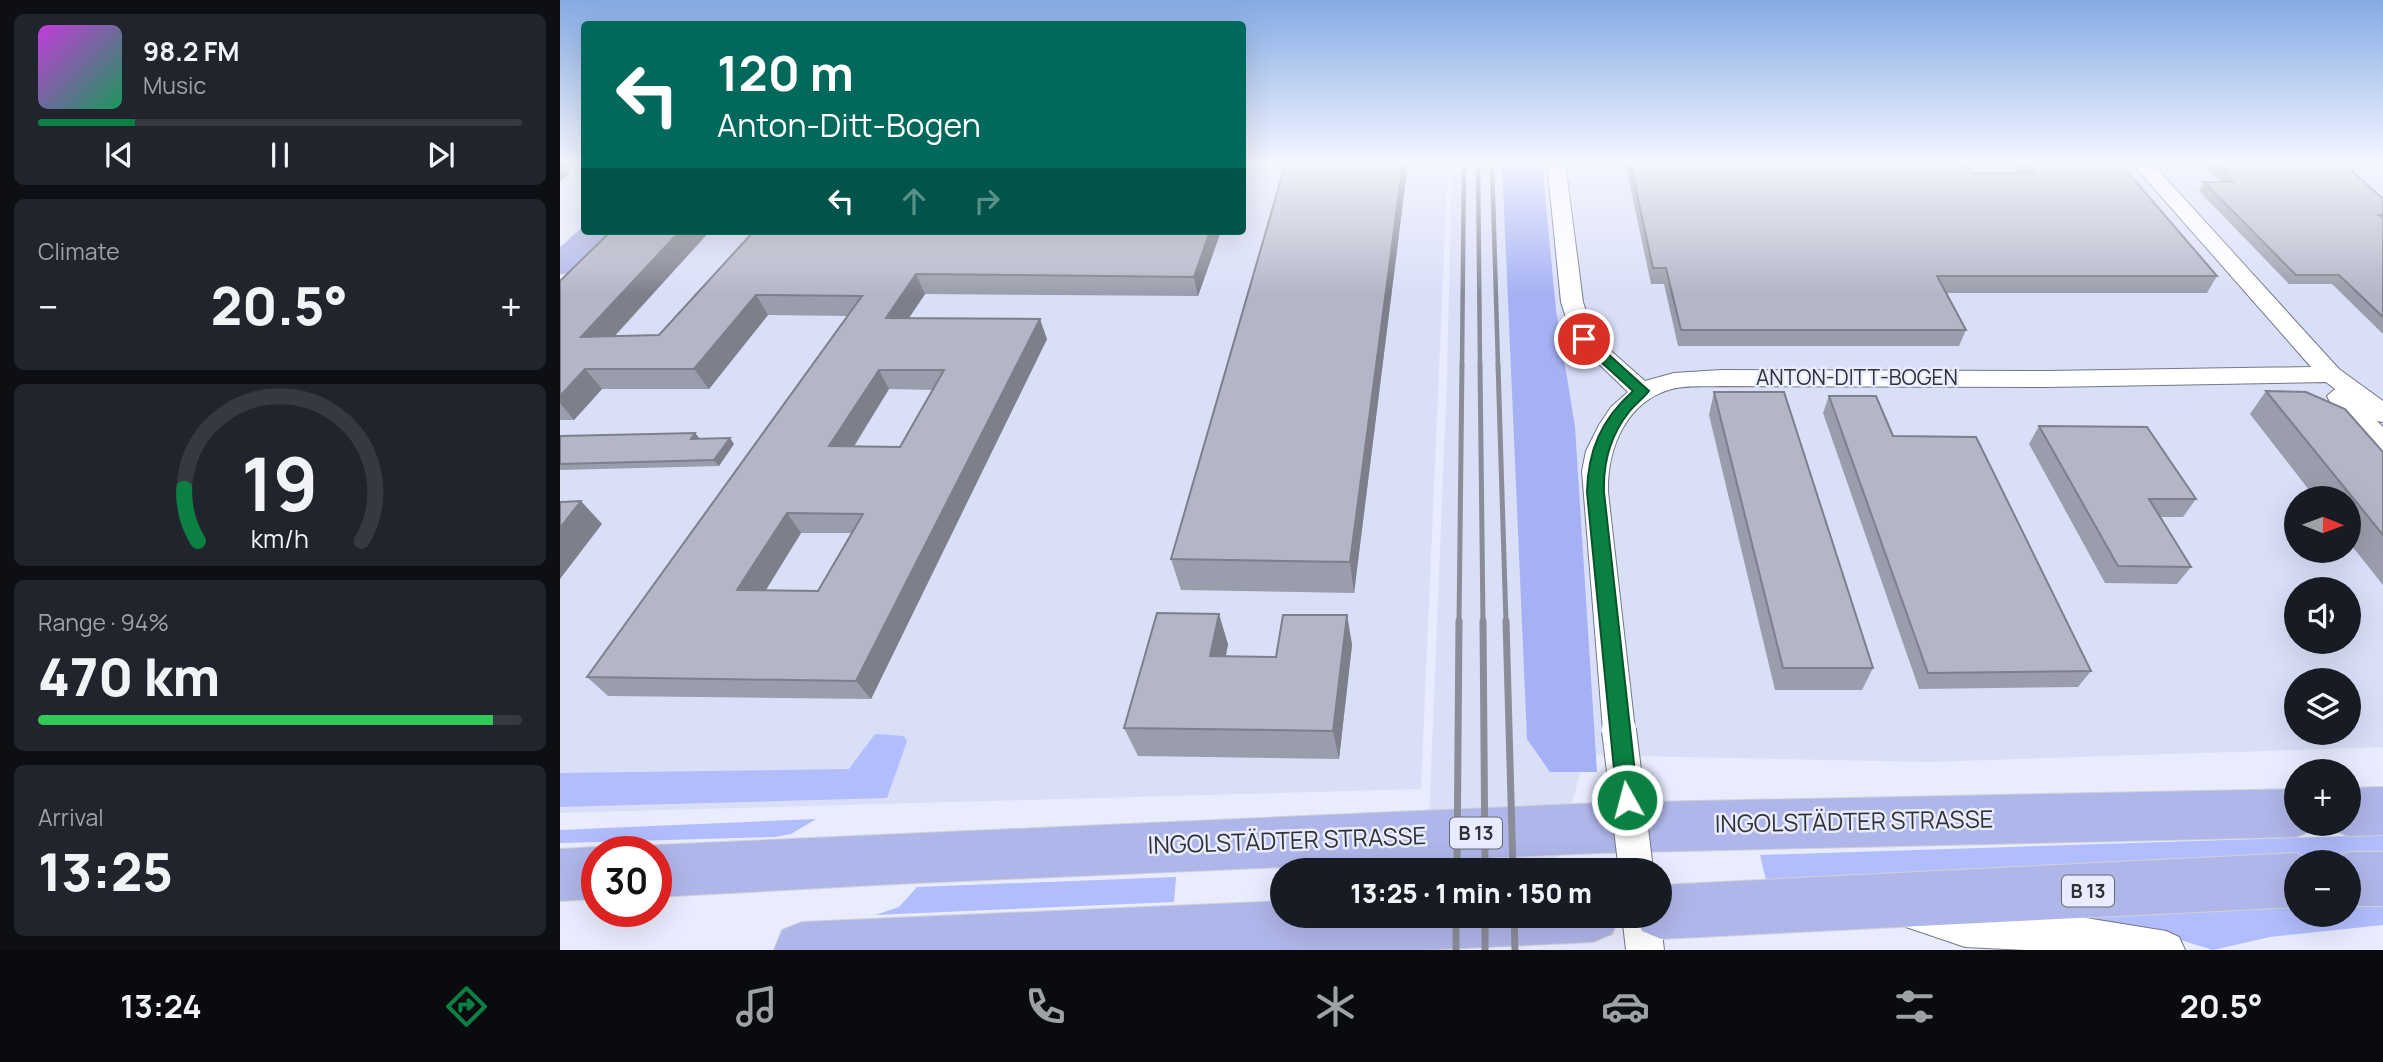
<!DOCTYPE html>
<meta charset="utf-8">
<style>
body{margin:0;font-family:Manrope,sans-serif;background:#20242c;color:#f1f3f6;height:100vh;display:flex;flex-direction:column;font-size:26px;white-space:nowrap}
*{box-sizing:border-box;margin:0}
p{font-size:23px;color:#9ea1a6}
.icon{flex:none;width:38px;height:38px;fill:none;stroke:currentColor;stroke-width:2;stroke-linecap:round;stroke-linejoin:round}
.map{position:relative;flex:1;overflow:hidden}
.details{display:flex;flex-direction:column;gap:14px;padding:14px;background:#0d0f14;width:560px}
.details>*{flex:none}
.guide{position:absolute;left:21px;top:21px;width:665px;height:214px;border-radius:7px;box-shadow:0 7px 28px #0002;background:#00695c;color:#fff;overflow:hidden}
.needle{width:46px;rotate:91deg}
.buttons{position:absolute;left:1724px;top:486px;display:grid;gap:14px}
.buttons a{display:grid;place-items:center;width:77px;height:77px;border-radius:50%;background:#171b24;box-shadow:0 7px 28px #0002;font-size:35px}
.speed{position:absolute;left:21px;top:836px;display:flex;gap:14px;font-size:35px;font-weight:700;text-align:center}
.speed>*{display:grid;place-content:center;width:91px;height:91px;border-radius:50%;background:#171b24;box-shadow:0 7px 28px #0002;line-height:1}
.speed .limit{border:10px solid #d22;background:#fff;color:#111}
.pin{position:absolute;display:grid;place-items:center;width:60px;height:60px;color:#fff;margin:-30px;border:4px solid #fff;border-radius:50%;box-shadow:0 2px 7px #0007}
.me{position:absolute;width:77px;margin:-38px;rotate:353deg;stroke-linejoin:round;filter:drop-shadow(0 0 5px #0008)}
.turn{display:flex;align-items:center;gap:24px;height:147px;padding:0 21px;font-size:32px}
.turn .icon{width:91px;height:91px;stroke-width:2.5}
.turn b{display:block;font-size:49px;line-height:60px}
.lanes{display:flex;align-items:center;height:66px;padding:0 21px;background:#0003;justify-content:center;gap:35px;direction:ltr}
.lanes .off{opacity:.35}
.big{font-size:52px;font-weight:800;line-height:1.1}
.details .tile{flex:1;display:flex;flex-direction:column;justify-content:center;gap:10px;min-width:0;padding:0 24px;border-radius:10px;background:#20242c}
.details .dial{align-items:center;gap:0}
.dial svg{height:182px;overflow:visible;fill:none;stroke:#363941;stroke-width:7;stroke-linecap:round;text-anchor:middle}
.dial text{fill:#f1f3f6;stroke:none}
.song{display:flex;align-items:center;gap:21px}
.cover{width:84px;height:84px;border-radius:10px;background:linear-gradient(135deg,hsl(290 70% 55%),hsl(150 70% 35%))}
.played{height:7px;border-radius:4px;background:linear-gradient(90deg,#0b8043 20%,#363941 20%)}
.keys{display:flex;justify-content:space-around;direction:ltr}
.heat{display:flex;justify-content:space-between;align-items:center;font-size:38px;direction:ltr}
.charge{height:10px;border-radius:5px;background:linear-gradient(90deg,#34c759 94%,#363941 0)}
.trip{position:absolute;left:710px;top:858px;width:402px;height:70px;border-radius:35px;background:#171b24;box-shadow:0 7px 28px #0002;font-weight:800;line-height:70px;text-align:center}
.menu{display:flex;height:112px;justify-content:space-around;align-items:center;background:#090b0e;color:#9ea1a6}
.menu .icon{width:49px;height:49px}
.menu .current{color:#0b8043}
.menu b{font-size:32px;color:#f1f3f6}
main{display:flex;flex:1;min-height:0}
.map>svg:first-child{display:block}
.built{fill:#dadff8;fill-rule:evenodd}
.green{fill:#b1bdfd}
.forest{fill:#a5b1f4}
.lines{fill:none;stroke-linecap:round;stroke-linejoin:round}
.street-casing{stroke:#737786;stroke-width:2}
.primary-casing{stroke:#d1d2d3;stroke-width:2}
.street{fill:#fff;fill-rule:evenodd}
.primary{fill:#afb6e9;fill-rule:evenodd}
.rail-far2{stroke:#8a8c98;stroke-width:4.5}
.rail-far1{stroke:#8a8c98;stroke-width:5}
.rail{stroke:#8a8c98;stroke-width:7}
.street-bridge-casing{stroke:#737786;stroke-width:36;stroke-linecap:butt}
.street-bridge{stroke:#fff;stroke-width:34}
.wall{fill:#9a9dab;fill-rule:evenodd}
.shaded-wall{fill:#7d7f8b}
.building{fill:#b3b6c7;stroke:#7d7f8b;stroke-width:2;fill-rule:evenodd}
.route{fill:#0b8043;stroke:#07532c;stroke-width:2}
.labels{text-anchor:middle;stroke-width:5;stroke-linejoin:round;paint-order:stroke}
.shield{fill:#e8ecfe;stroke:#676a73;stroke-width:2}
.shield-label{font-size:19px;font-weight:bold;fill:#303238}
.street-label{font-size:21px;fill:#303238;stroke:#e8ecfe}
.near-street-label{font-size:24px;fill:#303238;stroke:#e8ecfe}
</style>
<main>
<section class="details">
<div class="tile">
<div class="song"><i class="cover"></i><div><b>98.2 FM</b><p>Music</p></div></div>
<div class="played"></div>
<div class="keys"><svg class="icon" aria-label="previous" viewBox="0 0 24 24"><path d="M18 5L8 12l10 7zM5 5v14"/></svg><svg class="icon" aria-label="pause" viewBox="0 0 24 24"><path d="M8 5v14M16 5v14"/></svg><svg class="icon" aria-label="next" viewBox="0 0 24 24"><path d="M6 5l10 7-10 7zM19 5v14"/></svg></div>
</div>
<div class="tile"><p>Climate</p>
<div class="heat"><a>−</a><b class="big">20.5°</b><a>+</a></div>
</div>
<div class="tile dial"><svg viewBox="0 0 100 80">
<path d="M14 69A42 42 0 1 1 86 69"/>
<path d="M14 69A42 42 0 0 1 8 46" stroke="#0b8043"/>
<text x="50" y="56" font-size="32" font-weight="700">19</text>
<text x="50" y="72" font-size="11">km/h</text>
</svg></div>
<div class="tile"><p>Range · 94%</p><b class="big">470 km</b><div class="charge"></div></div>
<div class="tile"><p>Arrival</p><b class="big">13:25</b></div>
</section>
<div class="map">
<svg width="1823" height="950" viewBox="0 0 1823 950">
<rect width="100%" height="100%" fill="#e8ecfe"/>
<!-- built -->
<path class="built" d="M683 162H888L861 789 0 813V300L68 231H682Z
M892 162H1823V747L1370 762 1025 755 994 870H867L887 377ZM1736 499H1788V551H1736ZM1736 590H1788V642H1736ZM1736 681H1788V733H1736Z"/>
<!-- green -->
<path class="green" d="M315 734 344 736 347 741 327 798 0 807V773L289 769Z
M256 819 231 834 215 837 0 843V830Z
M1823 835V857L1206 880 1200 855Z
M616 877 614 902 315 915 339 907 357 887Z
M1823 902V925L1710 937 1653 950 1601 934 1476 914 1736 905V915H1788L1789 903Z"/>
<!-- forest -->
<path class="forest" d="M942 162H982L996 310 1015 427 1037 772H990L967 739Z"/>
<g class="lines">
<!-- street casing -->
<g class="street-casing">
<path id="street" d="M987 162H1005L1023 302 1034 336 1085 381 1114 373 1161 370 1487 371 1751 367 1571 162H1591L1779 369 1823 401V422L1817 421 1823 427V452L1814 449 1770 402 1767 396 1775 389 1766 382 1487 387 1161 386C1145 387 1127 385 1112 389 1066 401 1047 449 1048 492L1075 730 1071 740 1059 745 1047 740 1043 730 1022 471 1026 451 1039 425 1051 407 1068 392 1013 339 1001 302Z
M1359 895 1405 909 1501 914 1606 931 1619 937 1625 950H1466L1405 947 1346 927 1340 914 1346 901Z
M1062 915H1100L1104 950H1066Z"/>
</g>
<!-- primary casing -->
<g class="primary-casing">
<path id="primary" d="M24 226V231H51L11 272 0 274V248Z
M1823 787V835L1788 836 1770 829 1768 824H1788V788Z
M1736 789V824H1757L1754 830 1736 837 1038 853 335 884 96 897V852H78L96 845 1038 803Z
M37 847 51 852H37V899L0 901V849Z
M1788 852H1823V906H1788V863H1768Z
M1736 853 1756 863H1736V907L1101 939 1082 931 1075 915H1101V885Z
M723 901V915H1060L1052 934 1033 942 863 950H214L222 930 242 922Z"/>
</g>
<!-- street -->
<use href="#street" class="street"/>
<!-- primary -->
<use href="#primary" class="primary"/>
<!-- rail-far2 -->
<path class="rail-far2" d="M918 162 920 365
M932 162 938 365
M902 365 904 162"/>
<!-- rail-far1 -->
<path class="rail-far1" d="M920 364 923 623
M938 364 946 623
M899 623 902 364"/>
<!-- rail -->
<path class="rail" d="M923 621 925 870
M946 621 953 870
M897 870 899 621
M896 915V950
M925 915V950
M954 915 955 950"/>
<!-- street-bridge casing -->
<g class="street-bridge-casing">
<path id="street-bridge" d="M1059 730 1076 870"/>
</g>
<!-- street-bridge -->
<use href="#street-bridge" class="street-bridge"/>
</g>
<!-- wall -->
<path class="wall" d="M726 162H848L794 593 621 590 611 559Z
M1065 162H1404L1411 173H1456L1448 162H1559L1657 276 1647 293H1386L1406 330 1399 346H1118L1104 284H1091Z
M1641 162H1782L1823 199V334L1772 284H1729L1639 191 1644 182H1660Z
M150 231 55 336 99 335 194 231H661L638 296 365 294 349 318 487 339 311 699 48 696 27 677 288 316 208 315 149 389H42L14 420H0V281ZM329 389 373 390 340 447H294ZM241 533H291L258 591 206 590Z
M1706 391 1823 452V585L1788 541V499H1756L1690 414Z
M1154 392 1313 668 1302 690H1215L1149 415Z
M1269 396 1333 436 1531 671 1518 687 1359 689 1263 413Z
M1479 426 1636 499 1623 517H1600L1631 567 1617 584 1545 583 1469 444Z
M135 433 140 439 174 444 159 466 0 470V436Z
M787 615 792 645 779 759 578 756 564 728 668 644 666 656 716 657Z"/>
<!-- shaded-wall -->
<path class="shaded-wall" d="M0 162H2L10 174 0 181Z
M843 162H848L794 593 790 562Z
M120 231H150L36 356 21 337Z
M650 231H661L638 296 634 277Z
M356 274 365 294 336 337 326 318Z
M196 295 208 315 149 389 134 369Z
M480 319 487 339 311 699 296 681Z
M25 369 42 389 14 420 0 403V396Z
M319 370 329 389 281 466 269 446Z
M135 433 140 439H131Z
M170 438 174 444 159 466 154 460Z
M21 501 42 524 0 579V528Z
M227 513 241 533 194 609 177 590Z
M659 614 668 644 660 685 650 656Z
M787 615 792 645 779 759 773 731Z"/>
<!-- building -->
<path class="building" d="M726 162H843L790 562 611 559Z
M1070 162H1404L1411 173H1475L1466 162H1559L1657 276H1377L1406 330H1121L1106 268H1093Z
M1655 162H1782L1823 199V215H1819L1823 218V317L1779 275H1736L1644 182H1674Z
M51 231H120L21 337 99 335 194 231H650L634 277 356 274 326 318 480 319 296 681 27 677 302 296 196 295 134 369H25L0 396V281ZM319 370H384L340 447 269 446ZM227 513 303 514 258 591 177 590Z
M1706 391 1746 392 1785 409 1823 452V535Z
M1154 392H1224L1313 668H1223Z
M1269 396H1316L1333 436 1416 437 1531 671 1368 673Z
M1479 426 1587 427 1636 499H1589L1631 567 1558 566Z
M135 433 131 439 170 438 154 460 0 464V436Z
M21 501 0 528V502Z
M597 613 659 614 650 656 716 657 723 615H787L773 731 564 728Z"/>
<!-- sky -->
<linearGradient id="sky" x2="0" y2="1"><stop stop-color="#84aae3"/><stop offset="0.55" stop-color="#f5f6ff"/><stop offset="1" stop-color="#f5f6ff" stop-opacity="0"/></linearGradient>
<rect width="1823" height="295" fill="url(#sky)"/>
<!-- route -->
<path class="route" d="M1024 335 1028 336 1089 391C1083 399 1075 404 1069 412 1050 436 1043 462 1044 492L1078 800 1075 807 1067 810 1060 807 1057 800 1027 492C1028 450 1041 420 1073 391L1019 342 1017 339Z"/>
<g class="labels">
<!-- shield labels -->
<g class="shield">
<rect x="890" y="817.5" width="52" height="31" rx="5"/>
<rect x="1502" y="875.5" width="52" height="31" rx="5"/>
</g>
<g class="shield-label">
<text x="916" y="840">B 13</text>
<text x="1528" y="898">B 13</text>
</g>
<!-- street labels -->
<g class="street-label">
<text x="1297" y="385">ANTON-DITT-BOGEN</text>
</g>
<!-- near-street labels -->
<g class="near-street-label">
<text transform="translate(1294 822) rotate(-1)" y="8">INGOLSTÄDTER STRASSE</text>
<text transform="translate(727 841) rotate(-2)" y="8">INGOLSTÄDTER STRASSE</text>
</g>
</g>
</svg>
<div class="buttons">
<a><svg class="needle" viewBox="-14 -14 28 28"><path d="M0-13l5 13h-10z" fill="#e53935"/><path d="M0 13l5-13h-10z" fill="#9ea1a6"/></svg></a>
<a><svg class="icon" aria-label="sound" viewBox="0 0 24 24"><path d="M4 9h4l5-4v14l-5-4H4zM17 9q2 3 0 6"/></svg></a>
<a><svg class="icon" aria-label="layers" viewBox="0 0 24 24"><path d="M12 4l9 5-9 5-9-5zM3 14l9 5 9-5"/></svg></a>
<a>+</a>
<a>−</a>
</div>
<div class="speed"><div class="limit">30</div></div>
<div class="pin" style="left:1024px;top:339px;background:#d93025"><svg class="icon" aria-label="arrive" viewBox="0 0 24 24"><path d="M6 21V4h12l-3 4 3 4H6"/></svg></div>
<svg class="me" style="left:1067px;top:800px" viewBox="-20 -20 40 40"><circle r="17" fill="#0b8043" stroke="#fff" stroke-width="3"/><path d="M0-11L8 9 0 5-8 9z" fill="#fff"/></svg>
<div class="trip">13:25 · 1 min · 150 m</div>
<div class="guide">
<div class="turn"><svg class="icon" aria-label="left" viewBox="0 0 24 24"><path d="M17 20v-9H6M10 6l-5 5 5 5"/></svg><div><b>120 m</b>Anton-Ditt-Bogen</div></div>
<div class="lanes"><svg class="icon" aria-label="left" viewBox="0 0 24 24"><path d="M17 20v-9H6M10 6l-5 5 5 5"/></svg><svg class="icon off" aria-label="ahead" viewBox="0 0 24 24"><path d="M12 20V5M6 11l6-6 6 6"/></svg><svg class="icon off" aria-label="right" viewBox="0 0 24 24"><path d="M7 20v-9h11M14 6l5 5-5 5"/></svg></div>
</div>
</div>
</main>
<nav class="menu">
<b>13:24</b>
<svg class="icon current" aria-label="directions" viewBox="0 0 24 24"><path d="M12 3l9 9-9 9-9-9zM9 14v-3h6M13 9l2 2-2 2"/></svg>
<svg class="icon" aria-label="music" viewBox="0 0 24 24"><path d="M9 18V5l10-2v13"/><circle cx="6" cy="18" r="3"/><circle cx="16" cy="16" r="3"/></svg>
<svg class="icon" aria-label="phone" viewBox="0 0 24 24"><path d="M5 4h4l2 5-3 2q2 4 5 5l2-3 5 2v4C11 20 4 13 5 4z"/></svg>
<svg class="icon" aria-label="climate" viewBox="0 0 24 24"><path d="M12 3v18M4 7l16 10M4 17L20 7"/></svg>
<svg class="icon" aria-label="car" viewBox="0 0 24 24"><path d="M5 17H2v-5l4-1 3-4h7l3 4 3 1v5h-3M9 17h6M6 11h13"/><circle cx="7" cy="17" r="2"/><circle cx="17" cy="17" r="2"/></svg>
<svg class="icon" aria-label="filters" viewBox="0 0 24 24"><path d="M4 7h16M4 17h16"/><circle cx="9" cy="7" r="2"/><circle cx="15" cy="17" r="2"/></svg>
<b>20.5°</b>
</nav>
